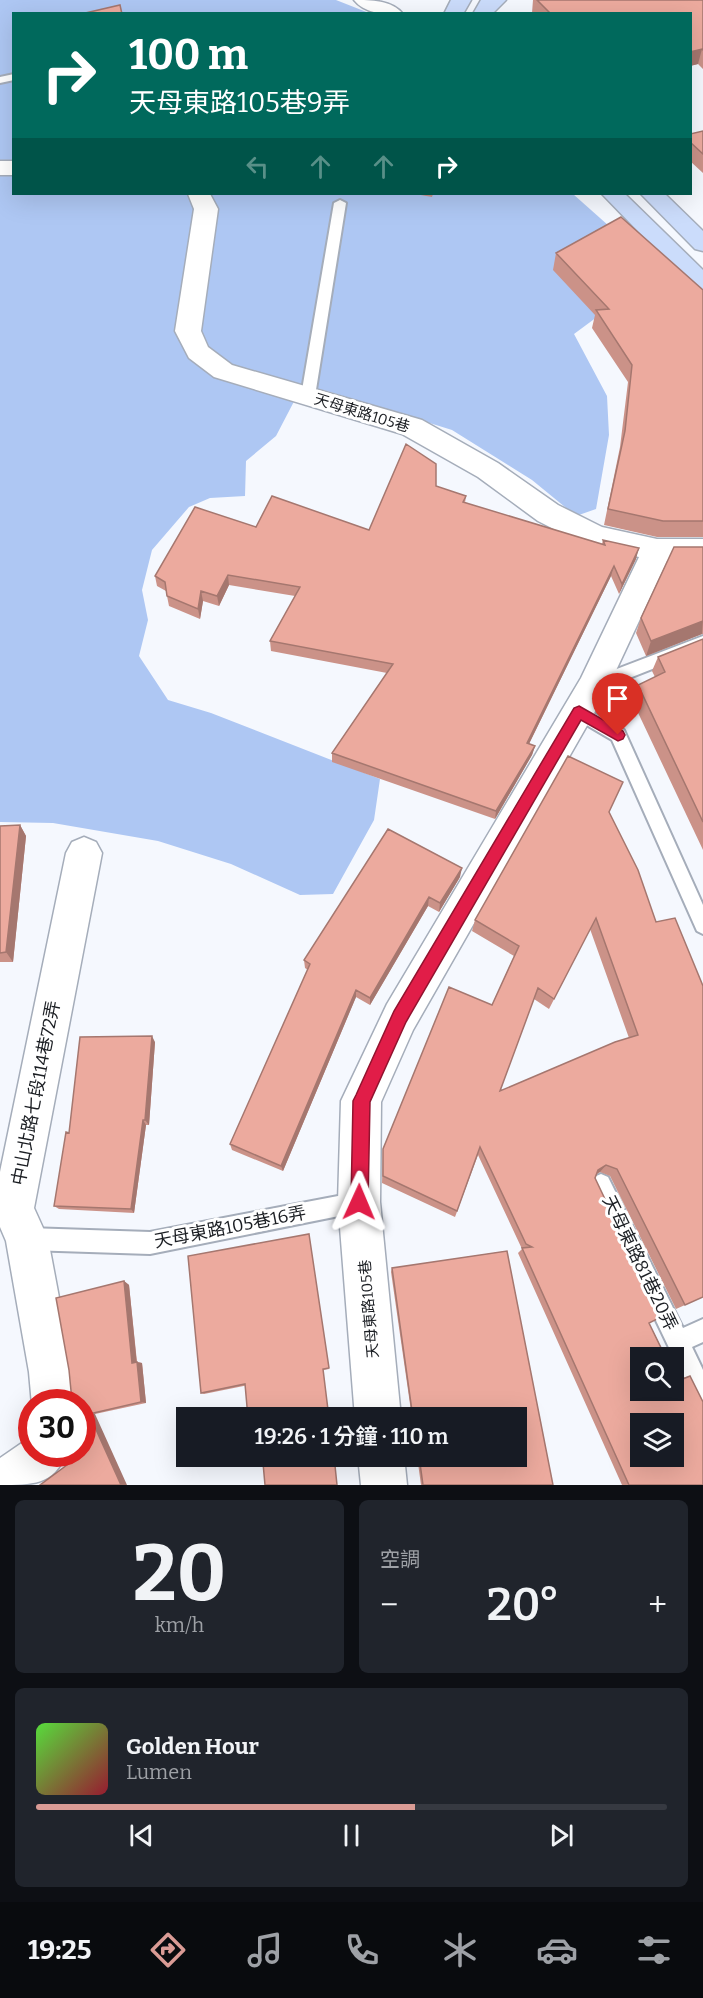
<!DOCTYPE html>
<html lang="zh-TW">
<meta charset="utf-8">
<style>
body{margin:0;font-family:Bitter,"Noto Sans TC",serif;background:#20242c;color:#f1f3f6;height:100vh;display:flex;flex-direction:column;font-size:22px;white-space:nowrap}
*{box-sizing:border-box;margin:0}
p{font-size:20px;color:#9ea1a6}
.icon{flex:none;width:33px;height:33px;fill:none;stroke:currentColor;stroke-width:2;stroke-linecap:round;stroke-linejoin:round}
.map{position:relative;height:1485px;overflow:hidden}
.panel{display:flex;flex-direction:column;gap:15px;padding:15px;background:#0d0f14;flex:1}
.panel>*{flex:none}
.guide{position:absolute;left:12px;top:12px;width:680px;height:183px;border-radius:0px;box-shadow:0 6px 24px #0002;background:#00695c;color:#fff;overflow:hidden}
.buttons{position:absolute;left:630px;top:1347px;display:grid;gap:12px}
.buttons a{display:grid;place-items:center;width:54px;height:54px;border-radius:0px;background:#171b24;box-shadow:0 6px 24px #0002;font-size:30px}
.speed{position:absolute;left:18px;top:1389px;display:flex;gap:12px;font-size:30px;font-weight:700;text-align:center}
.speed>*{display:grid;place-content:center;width:78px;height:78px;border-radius:50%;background:#171b24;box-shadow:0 6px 24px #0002;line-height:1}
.speed .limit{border:9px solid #d22;background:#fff;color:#111}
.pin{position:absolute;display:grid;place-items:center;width:51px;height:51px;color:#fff;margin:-62px -26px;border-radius:50% 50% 50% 0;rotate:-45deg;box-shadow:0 0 6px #0007}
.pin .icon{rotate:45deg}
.me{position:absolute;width:66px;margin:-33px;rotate:1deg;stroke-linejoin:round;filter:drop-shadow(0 0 4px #0008)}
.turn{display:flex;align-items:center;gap:21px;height:126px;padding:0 18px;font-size:27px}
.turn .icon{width:78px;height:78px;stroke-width:2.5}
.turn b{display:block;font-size:42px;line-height:51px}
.lanes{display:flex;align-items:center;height:57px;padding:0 18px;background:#0003;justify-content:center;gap:30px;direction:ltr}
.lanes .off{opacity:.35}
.big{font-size:45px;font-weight:600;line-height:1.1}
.panel .tile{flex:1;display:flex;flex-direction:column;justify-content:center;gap:9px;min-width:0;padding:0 21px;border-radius:9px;background:#20242c}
.panel .dial{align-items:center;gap:0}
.dial b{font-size:78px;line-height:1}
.song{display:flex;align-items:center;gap:18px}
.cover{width:72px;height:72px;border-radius:9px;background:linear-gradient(135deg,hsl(110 70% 55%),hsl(350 70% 35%))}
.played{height:6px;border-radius:3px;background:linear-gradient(90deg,#da9b95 60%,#363941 60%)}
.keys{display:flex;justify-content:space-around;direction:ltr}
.heat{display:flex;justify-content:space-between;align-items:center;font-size:33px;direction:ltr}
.panel .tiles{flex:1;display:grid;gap:15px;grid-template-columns:1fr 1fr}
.tile:last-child{grid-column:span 2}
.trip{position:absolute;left:176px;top:1407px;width:351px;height:60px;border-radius:0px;background:#171b24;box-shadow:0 6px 24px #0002;font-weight:600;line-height:60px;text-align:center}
.tab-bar{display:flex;height:96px;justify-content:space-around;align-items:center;background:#090b0e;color:#9ea1a6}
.tab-bar .icon{width:42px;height:42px}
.tab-bar .current{color:#da9b95}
.tab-bar b{font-size:27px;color:#f1f3f6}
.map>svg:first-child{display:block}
.green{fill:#aec7f3}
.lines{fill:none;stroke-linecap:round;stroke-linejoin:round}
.lane-casing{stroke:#a5adba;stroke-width:4}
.street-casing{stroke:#a5adba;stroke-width:3}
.secondary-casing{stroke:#a5adba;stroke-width:3}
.lane{fill:#fff;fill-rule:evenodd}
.street{fill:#fff;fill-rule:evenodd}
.secondary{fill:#cbdcfb;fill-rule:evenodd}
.wall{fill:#cb9288;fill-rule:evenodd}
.shaded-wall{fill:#a5776f}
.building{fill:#ecaa9e;stroke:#a5776f;stroke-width:1.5;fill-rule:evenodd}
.route{fill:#e11d48;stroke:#92132f;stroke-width:1.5}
.labels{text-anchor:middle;stroke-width:6;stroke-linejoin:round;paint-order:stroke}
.street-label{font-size:15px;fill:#1b1e23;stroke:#fff}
.near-street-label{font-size:18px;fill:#1b1e23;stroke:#fff}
</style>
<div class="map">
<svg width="703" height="1485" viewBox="0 0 703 1485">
<rect width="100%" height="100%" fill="#f5f8fe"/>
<!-- green -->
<path class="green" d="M0 0H336L369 13 14 14V194H573L618 234 597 317 574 334 607 396 609 435 596 509 576 516 532 480 452 430 327 391 301 388 276 436 246 461 245 496 210 498 189 507 152 550 142 590 148 620 139 656 168 700 211 713 380 779 374 820 333 894 300 895 231 864 158 841 53 823 0 822Z"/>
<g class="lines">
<!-- lane casing -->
<g class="lane-casing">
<path id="lane" d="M14 74V80L0 83V77Z
M340 200 346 203 315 396 308 401 301 396 334 203Z
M703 636V649L594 692 588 690 586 685 588 680Z
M579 705 624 730 703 905V934L697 931 612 740 573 717 571 712 573 707Z
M601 1174 608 1177 683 1328 703 1319V1342L692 1347 703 1370V1405L695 1402 594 1191 591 1184 594 1177Z
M359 1192 366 1195 369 1202 366 1209 359 1212 150 1254 28 1250 21 1246 17 1239 21 1232 28 1228 150 1232Z"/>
</g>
<!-- street casing -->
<g class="street-casing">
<path id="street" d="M354 0C371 0 392 0 403 14 387 14 366 15 354 0Z
M0 161H14V175H0Z
M188 194H210L218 209 201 331 208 347 232 365 422 420 498 463 558 505 602 527 657 539H703V561H667L605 694 413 1030 381 1102 380 1202 401 1418H355L338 1202 341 1101 387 1004 581 678 639 557 585 545 538 521 478 477 402 434 214 377 189 358 175 331 194 209Z
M84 837 96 842 102 853 34 1208 48 1239 73 1372 76 1402H32V1405L29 1372 6 1241 0 1227V1172L66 853 72 842Z
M32 1436V1454H66C54 1485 32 1485 0 1485V1458Z
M358 1456H404L407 1485H361Z"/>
</g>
<!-- secondary casing -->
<g class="secondary-casing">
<path id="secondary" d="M451 0H471L463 14H444Z
M481 0H506L492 14H473Z
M602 194H625L703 270V292L694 289Z
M641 194H665L703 231V251L695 249Z"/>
</g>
<!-- lane -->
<use href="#lane" class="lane"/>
<!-- street -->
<use href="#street" class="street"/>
<!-- secondary -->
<use href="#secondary" class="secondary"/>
</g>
<!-- wall -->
<path class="wall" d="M533 0H703V69L698 64 690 66V14H532V13Z
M703 131V173L690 161V134Z
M415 194H433L432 197Z
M556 253 703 290V537H657L604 525 620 447 628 382 592 328 595 315 553 270Z
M436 486 466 496 465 503 602 544 603 540 636 559 619 594 611 576 529 744 535 746 532 755 495 819 332 762V753L387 673 271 651 270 641 295 596 229 585 219 606 203 601 200 619 169 606 166 591 157 586 155 576 256 527 369 530Z
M703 547V634H702L646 656 636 633 641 618Z
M703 639V850L632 700 638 685 655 677 652 671 658 657Z
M609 813 685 1305 676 1309 610 1176 600 1172 597 1174 595 1178 649 1323 677 1379 690 1376 703 1485H622L518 1253 522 1249 478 1155 455 1217 382 1183 383 1149 492 1005 514 956 472 931 475 920ZM590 929 629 1038 500 1091 534 999 549 1009Z
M20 825 26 836 13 962H0V826Z
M460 877 439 912 428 906 370 1005 356 997 283 1171 232 1150 230 1144 308 970 305 968 304 960Z
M155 1042 149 1125H146L134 1213 59 1209 54 1206 69 1133Z
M309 1234 329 1369 204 1394 201 1393Z
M507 1251 553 1485H421L417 1456H516V1418H412L391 1272 392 1268Z
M124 1281 129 1285 137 1362 142 1363 146 1403 95 1414 71 1462 72 1401Z"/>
<!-- shaded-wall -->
<path class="shaded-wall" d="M702 49 698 64 690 66V52Z
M639 548 636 559 619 594 622 584Z
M614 566 611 576 525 752 527 743Z
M228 575 229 585 219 606 217 596Z
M201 591 203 601 200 619 198 609Z
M703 621 702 634 646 656 651 641Z
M535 746 532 755 495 819 496 811Z
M20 825 26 836 13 962 6 952Z
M462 868 460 877 439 912 440 903Z
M429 897 428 906 370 1005V998Z
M356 990V997L283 1171 281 1166Z
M152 1036 155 1042 149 1125 145 1120Z
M143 1120 146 1125 134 1213 131 1209Z
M606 1165 600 1172 592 1176 598 1170Z
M124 1281 129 1285 137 1365 132 1363Z
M137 1362 142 1363 146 1403 141 1402Z
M89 1414H95L127 1485H121Z"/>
<!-- building -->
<path class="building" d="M537 0H703V50L702 49 690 52V14H551Z
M120 5 122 14H81Z
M703 131V154L690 142V134Z
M621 217 703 290V521H663L608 509 625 431 632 365 596 310 609 309 556 253Z
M406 444 436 464V486L466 496 463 502 605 545 603 540 639 548 622 584 614 566 527 743 535 746 496 811 332 753 393 664 270 641 300 587 228 575 217 596 201 591 198 609 167 596 165 582 155 576 195 507 256 527 272 496 369 530Z
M674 547H703V621L651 641 641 618Z
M703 639V822L638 685 665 672 658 657Z
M568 756 623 782 609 812 638 870 656 922 675 918 703 986V1297L685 1305 617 1169 606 1165 598 1170 595 1178 661 1317 649 1323 666 1358H640V1390H674V1373L678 1381 690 1376 703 1402V1485H629L522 1248 532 1247 526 1244 480 1147 457 1211 383 1176V1149L449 987 492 1005 519 946 475 920ZM596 918 638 1035 615 1042 500 1091 538 988 554 999ZM640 1424H674V1456H640Z
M20 825 6 952 0 953V826Z
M388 829 462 868 440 903 429 897 370 998 356 990 281 1166 230 1144 310 964 304 960Z
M152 1036 145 1120H143L131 1209 54 1206 66 1132 69 1133 80 1037Z
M309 1234 329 1368 323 1369 329 1418H248L245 1384 201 1393 188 1256Z
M507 1251 553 1485H423L419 1456H516V1418H413L392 1268Z
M124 1281 132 1363 137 1362 141 1402 89 1414 121 1485H40L71 1462 70 1454H82V1402H69L72 1401 69 1370 56 1298Z
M252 1456H334L337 1485H265L263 1463 252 1465Z"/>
<!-- route -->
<path class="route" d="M579 706 623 731 625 735 623 739 618 741 581 720 406 1022 370 1102 368 1202 365 1208 359 1210 353 1208 351 1202 353 1101 356 1095 394 1011 574 708Z"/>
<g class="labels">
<!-- street labels -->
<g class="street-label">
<text transform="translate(362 413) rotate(17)" y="5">天母東路105巷</text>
<text transform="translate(369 1309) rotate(-95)" y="5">天母東路105巷</text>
</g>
<!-- near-street labels -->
<g class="near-street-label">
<text transform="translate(36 1093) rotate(-79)" y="6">中山北路七段114巷72弄</text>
<text transform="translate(230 1227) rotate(-11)" y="6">天母東路105巷16弄</text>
<text transform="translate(640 1263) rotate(64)" y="6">天母東路81巷20弄</text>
</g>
</g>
</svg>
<div class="buttons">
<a><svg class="icon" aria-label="search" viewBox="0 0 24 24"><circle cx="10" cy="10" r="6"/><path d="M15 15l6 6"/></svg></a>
<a><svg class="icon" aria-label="layers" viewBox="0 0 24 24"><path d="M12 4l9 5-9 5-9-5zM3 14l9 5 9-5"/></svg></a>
</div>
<div class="speed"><div class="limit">30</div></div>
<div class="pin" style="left:618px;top:735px;background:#d93025"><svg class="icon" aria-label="arrive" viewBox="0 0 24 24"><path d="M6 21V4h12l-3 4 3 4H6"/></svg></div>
<svg class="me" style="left:359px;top:1202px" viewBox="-20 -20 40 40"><path d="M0-17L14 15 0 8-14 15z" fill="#e11d48" stroke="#fff" stroke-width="4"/></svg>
<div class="trip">19:26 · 1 分鐘 · 110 m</div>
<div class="guide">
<div class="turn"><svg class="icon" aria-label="right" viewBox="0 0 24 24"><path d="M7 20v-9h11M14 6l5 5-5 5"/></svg><div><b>100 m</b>天母東路105巷9弄</div></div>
<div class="lanes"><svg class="icon off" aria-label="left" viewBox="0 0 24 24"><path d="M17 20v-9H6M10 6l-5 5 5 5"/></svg><svg class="icon off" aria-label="ahead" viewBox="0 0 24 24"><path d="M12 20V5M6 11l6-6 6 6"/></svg><svg class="icon off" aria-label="ahead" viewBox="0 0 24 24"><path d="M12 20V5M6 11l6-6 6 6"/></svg><svg class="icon" aria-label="right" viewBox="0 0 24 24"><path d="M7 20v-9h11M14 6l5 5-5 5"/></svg></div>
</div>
</div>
<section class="panel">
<div class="tiles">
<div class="tile dial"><b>20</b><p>km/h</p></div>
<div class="tile"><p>空調</p>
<div class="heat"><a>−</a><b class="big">20°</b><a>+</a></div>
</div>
<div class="tile">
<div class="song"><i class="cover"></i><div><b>Golden Hour</b><p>Lumen</p></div></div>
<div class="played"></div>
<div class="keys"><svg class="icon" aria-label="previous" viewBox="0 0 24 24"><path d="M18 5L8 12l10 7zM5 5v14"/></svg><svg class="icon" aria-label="pause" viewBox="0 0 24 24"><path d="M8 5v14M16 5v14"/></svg><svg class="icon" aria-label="next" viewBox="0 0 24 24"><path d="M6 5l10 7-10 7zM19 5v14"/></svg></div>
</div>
</div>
</section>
<nav class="tab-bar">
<b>19:25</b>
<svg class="icon current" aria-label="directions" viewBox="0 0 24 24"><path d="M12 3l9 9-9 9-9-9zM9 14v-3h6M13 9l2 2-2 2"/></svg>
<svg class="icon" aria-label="music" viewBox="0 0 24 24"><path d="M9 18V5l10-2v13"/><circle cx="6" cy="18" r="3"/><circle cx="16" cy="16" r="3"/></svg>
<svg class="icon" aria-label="phone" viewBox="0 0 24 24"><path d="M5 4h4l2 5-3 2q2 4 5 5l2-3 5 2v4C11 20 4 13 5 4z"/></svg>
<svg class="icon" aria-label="climate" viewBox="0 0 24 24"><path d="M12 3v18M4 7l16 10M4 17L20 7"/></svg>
<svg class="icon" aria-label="car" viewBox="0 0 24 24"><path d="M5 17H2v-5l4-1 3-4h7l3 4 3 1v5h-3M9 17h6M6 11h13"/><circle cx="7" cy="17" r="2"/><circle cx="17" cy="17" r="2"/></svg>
<svg class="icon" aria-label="filters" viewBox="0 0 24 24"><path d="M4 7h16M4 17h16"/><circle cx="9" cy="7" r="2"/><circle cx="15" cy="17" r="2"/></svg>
</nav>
